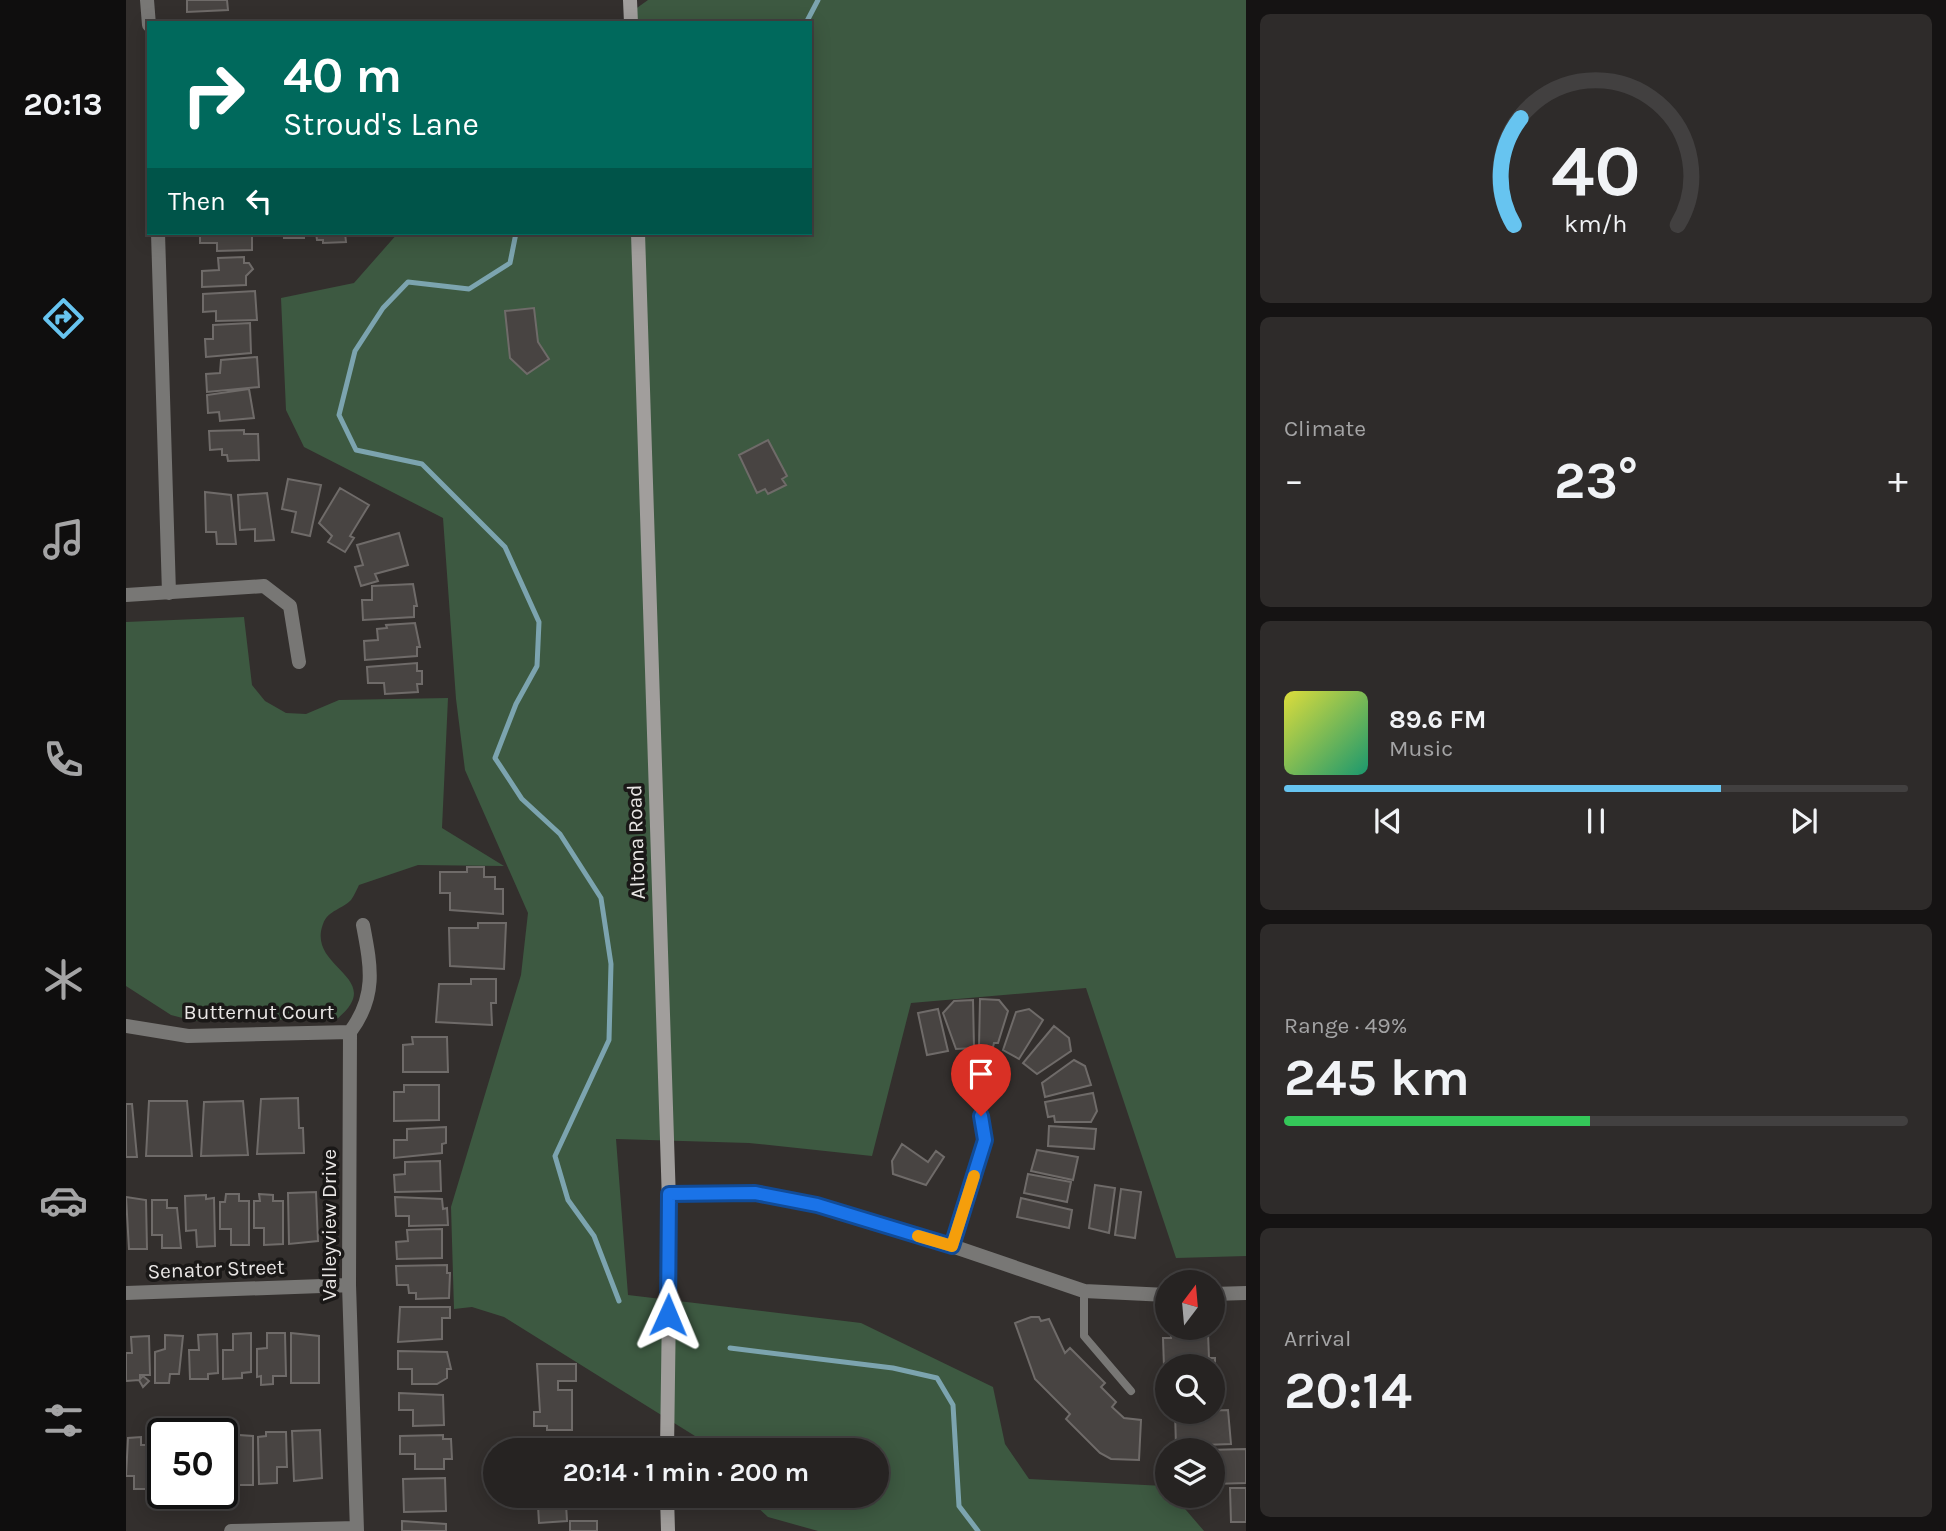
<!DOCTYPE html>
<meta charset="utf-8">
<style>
body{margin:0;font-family:Karla,sans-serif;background:#2e2b2a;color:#f1f3f6;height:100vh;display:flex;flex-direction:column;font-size:26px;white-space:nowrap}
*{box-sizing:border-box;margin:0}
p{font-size:23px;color:#a4a4a5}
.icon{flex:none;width:38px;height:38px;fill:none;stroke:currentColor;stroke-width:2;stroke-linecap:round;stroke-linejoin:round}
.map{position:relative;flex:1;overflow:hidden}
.drawer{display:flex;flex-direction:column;gap:14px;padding:14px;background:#151313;width:700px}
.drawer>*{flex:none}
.top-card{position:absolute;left:21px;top:21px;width:665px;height:214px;border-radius:0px;box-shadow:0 4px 18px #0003,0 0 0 2px #424040;background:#00695c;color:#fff;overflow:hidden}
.needle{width:46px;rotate:16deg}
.fabs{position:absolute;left:1029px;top:1270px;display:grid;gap:14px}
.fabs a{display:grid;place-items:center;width:70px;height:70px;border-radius:50%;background:#262322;box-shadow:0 4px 18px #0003,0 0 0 2px #424040;font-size:35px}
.speed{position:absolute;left:21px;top:1418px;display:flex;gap:14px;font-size:35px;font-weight:700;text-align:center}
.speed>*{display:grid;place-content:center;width:91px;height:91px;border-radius:50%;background:#262322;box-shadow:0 4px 18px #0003,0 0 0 2px #424040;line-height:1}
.speed .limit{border:4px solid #111;border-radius:10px;background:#fff;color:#111}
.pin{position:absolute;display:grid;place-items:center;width:60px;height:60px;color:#fff;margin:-72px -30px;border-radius:50% 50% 50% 0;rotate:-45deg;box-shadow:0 0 7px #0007}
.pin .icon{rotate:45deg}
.me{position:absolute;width:77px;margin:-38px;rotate:1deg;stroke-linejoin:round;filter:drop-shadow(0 0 5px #0008)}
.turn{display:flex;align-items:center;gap:24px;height:147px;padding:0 21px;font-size:32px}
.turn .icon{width:91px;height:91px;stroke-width:2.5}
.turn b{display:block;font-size:49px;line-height:60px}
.then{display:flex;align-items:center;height:66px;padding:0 21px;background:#0003;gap:14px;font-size:26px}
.big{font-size:52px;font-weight:700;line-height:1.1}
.drawer .widget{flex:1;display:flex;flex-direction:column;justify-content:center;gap:10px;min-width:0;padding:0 24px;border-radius:10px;background:#2e2b2a}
.drawer .dial{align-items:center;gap:0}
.dial svg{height:182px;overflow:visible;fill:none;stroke:#424040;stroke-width:7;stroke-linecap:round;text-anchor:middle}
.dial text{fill:#f1f3f6;stroke:none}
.song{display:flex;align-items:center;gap:21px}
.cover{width:84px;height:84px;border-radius:10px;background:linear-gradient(135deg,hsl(60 70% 55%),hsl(160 70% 35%))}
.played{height:7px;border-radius:4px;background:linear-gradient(90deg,#67c4f0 70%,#424040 70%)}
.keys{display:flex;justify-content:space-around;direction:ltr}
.heat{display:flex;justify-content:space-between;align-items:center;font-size:38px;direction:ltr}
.charge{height:10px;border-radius:5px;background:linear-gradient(90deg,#34c759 49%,#424040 0)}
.trip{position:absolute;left:357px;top:1438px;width:406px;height:70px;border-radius:35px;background:#262322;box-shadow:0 4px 18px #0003,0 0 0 2px #424040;font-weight:700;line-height:70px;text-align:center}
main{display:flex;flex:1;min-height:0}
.menu{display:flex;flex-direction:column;width:126px;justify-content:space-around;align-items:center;background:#0f0e0e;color:#a4a4a5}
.menu .icon{width:49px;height:49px}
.menu .on{color:#67c4f0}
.menu b{font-size:32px;color:#f1f3f6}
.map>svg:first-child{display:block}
.green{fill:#3d5941}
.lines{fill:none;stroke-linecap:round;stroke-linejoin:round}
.stream{stroke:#7ca4af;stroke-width:5}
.building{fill:#484442;stroke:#6f6b69;stroke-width:2}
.service{stroke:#787775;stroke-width:8}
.minor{stroke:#787775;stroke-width:14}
.tertiary{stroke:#787775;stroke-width:14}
.secondary{stroke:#a19e9c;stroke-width:14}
.route-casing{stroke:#114b97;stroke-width:18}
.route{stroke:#1a73e8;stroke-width:12}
.slow{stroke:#f59e0b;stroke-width:12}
.labels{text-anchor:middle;stroke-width:7;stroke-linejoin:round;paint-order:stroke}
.street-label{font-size:21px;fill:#e9e6e5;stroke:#1a1817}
</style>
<main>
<nav class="menu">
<b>20:13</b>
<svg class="icon on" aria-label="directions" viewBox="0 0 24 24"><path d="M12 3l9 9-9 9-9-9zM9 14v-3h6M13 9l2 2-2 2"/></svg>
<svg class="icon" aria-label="music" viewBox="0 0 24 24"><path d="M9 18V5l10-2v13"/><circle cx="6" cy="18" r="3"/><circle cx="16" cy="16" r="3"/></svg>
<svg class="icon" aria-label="phone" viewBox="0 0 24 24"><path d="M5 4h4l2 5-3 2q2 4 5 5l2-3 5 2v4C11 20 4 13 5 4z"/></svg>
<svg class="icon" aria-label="climate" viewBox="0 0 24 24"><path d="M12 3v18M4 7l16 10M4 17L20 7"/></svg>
<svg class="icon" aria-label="car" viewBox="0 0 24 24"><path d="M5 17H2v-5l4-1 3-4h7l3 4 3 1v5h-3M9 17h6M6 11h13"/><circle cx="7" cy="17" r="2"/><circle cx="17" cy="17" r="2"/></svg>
<svg class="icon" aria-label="filters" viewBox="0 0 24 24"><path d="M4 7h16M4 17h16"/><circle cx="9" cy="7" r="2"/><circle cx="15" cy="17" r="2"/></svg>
</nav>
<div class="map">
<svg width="1120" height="1531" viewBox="0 0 1120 1531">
<rect width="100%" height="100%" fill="#332f2d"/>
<!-- green -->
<path class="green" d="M522 0H1120V1256L1050 1258 960 988 785 1003 746 1156 623 1143 490 1139 502 1295 735 1323 867 1387 879 1444 903 1479 1038 1486 1041 1496H1048L1078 1531H692L642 1517 619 1496H751V1451H584L577 1441 378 1317 346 1307 328 1309 325 1207 395 975 402 913 339 770 330 699 317 518 178 447 160 410 155 298 228 283 272 233H684V23H498L501 15Z
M118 617 126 685 139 701 160 713 180 714 213 700 322 698 316 828 378 866 292 865 233 885C231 889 228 896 225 900 217 909 202 910 197 924 180 969 262 977 211 1019L68 1021 45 1015 0 986V622Z"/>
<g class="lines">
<!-- stream -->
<path class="stream" d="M680 23 692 0
M390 233 384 263 343 289 282 282 257 308 229 351 213 415 230 450 296 464 379 547 413 622 411 666 390 704 369 758 396 799 434 834 475 898 485 964 483 1040 429 1156 442 1200 468 1236 493 1301
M604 1348 767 1368 811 1378 827 1405 833 1506 852 1531"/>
</g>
<!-- building -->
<path class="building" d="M61 0H101L102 10 61 12Z
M74 233H126V250L91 251V243H74Z
M158 233H184H178V238H158Z
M190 233H219L220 242 197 243V240H191Z
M118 257V263H123L127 269 120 276V285L76 287V271L93 270 92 258Z
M129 291 131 320 90 321V311L77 312V294Z
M408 308 412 342 423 359 401 374 384 358 379 311Z
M124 323 125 353 80 357 79 339H87V325Z
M131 357 133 387 81 392 80 374 94 373 95 360Z
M123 389 128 418 94 421 93 412 82 413 81 395Z
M118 430V434H132L133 460 102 461 101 455H96V449L84 450 83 431Z
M642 440 661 476 656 479 660 485 642 494 639 489 631 493 613 455Z
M162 479 195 485 184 536 166 532 170 512 156 509Z
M214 488 243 505 224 536 228 538 219 552 202 542 206 536 193 523Z
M79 492 105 495 110 544H91L90 532H80Z
M141 493 148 540 129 541V529L114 530 112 495Z
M273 533 282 565 249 574 252 581 235 586 229 567 237 565 231 545Z
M287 584 291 606H288V617L237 620 236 600H246V586Z
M289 623 294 647H291V656L239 660 238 641 252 640 251 629 261 628 260 625Z
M291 663V671H296V684H291L292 692 259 694 258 683H242L241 667Z
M341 867H358V877H369V889H377V914L324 910V893H314V872H341Z
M352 923H380L378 969 324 966 323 928H352Z
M345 979H370V1003H365L366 1025 310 1022 313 984H345Z
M854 999 873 1000 882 1011 872 1043H868L867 1047H853Z
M847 1000 848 1048 830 1049 817 1013 828 1001Z
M812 1009 822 1051 801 1055 792 1013Z
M903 1009 917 1020 893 1059 877 1050 890 1012Z
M928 1026 943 1038 945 1051 911 1074 897 1063Z
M286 1037H321L322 1072H277V1045L287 1044Z
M948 1060 959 1066 965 1085 919 1097 916 1083Z
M278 1085H313V1120L268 1121V1092H278Z
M967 1093 971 1111 965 1122H929L928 1116 922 1117 919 1102Z
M172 1098 173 1128H177L178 1153 131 1154 135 1099Z
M23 1101H61L66 1156H20Z
M117 1101 122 1155 75 1156 78 1102Z
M0 1104H6L11 1157H0Z
M923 1126 970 1129 968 1149 922 1146Z
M320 1127V1143L316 1144V1153L268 1158V1140H281V1129Z
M776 1144 802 1162 810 1151 818 1157 800 1185 767 1174 766 1161Z
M911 1150 952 1157 947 1180 905 1171Z
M314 1161 315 1191 269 1192 268 1175 279 1174V1162Z
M902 1174 945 1182 941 1202 898 1193Z
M969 1185 989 1188 983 1233 963 1228Z
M995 1189 1015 1192 1009 1238 989 1235Z
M190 1192 192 1241 163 1244 162 1193Z
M100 1194H113V1201H123V1245H105V1229H94V1202H99Z
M133 1194 147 1195V1201H157V1244L138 1245V1228H128V1201H134Z
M80 1195V1199L88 1198 89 1246 71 1247 70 1230 60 1231 59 1196Z
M0 1197 20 1200 21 1249H3Z
M269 1197 316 1199 317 1209 321 1208 322 1225 283 1226V1216H270Z
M895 1198 946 1210 943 1228 891 1217Z
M26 1200H41V1208H51L55 1248H36V1235H26Z
M316 1229V1258L271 1259 270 1242 282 1241 281 1230Z
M321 1265V1273H324L323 1298 290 1299V1293H283L282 1285H271L270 1266Z
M274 1307H324V1318H316V1339L272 1342Z
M905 1317H913L915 1321 923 1319 939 1353 944 1348 979 1383 975 1387 990 1402 986 1407 998 1418 1015 1420 1013 1460 985 1459 974 1453 940 1419 944 1414 909 1379 889 1323Z
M125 1333V1372L116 1373V1378L97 1379V1350H107V1334Z
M141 1333H159L160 1376H147V1384L135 1385V1376L131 1377V1349L141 1348Z
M165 1333 193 1336V1383H165Z
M1082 1333 1083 1358H1089V1367H1038L1037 1338H1045V1334Z
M91 1334 92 1373 82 1374V1379H64L63 1350H73L72 1335Z
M39 1335 57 1336 53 1374H44L43 1383H29V1352L39 1349Z
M23 1336 24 1375H14V1379L17 1376 23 1381 17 1387 13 1380 0 1381V1353H6L5 1337Z
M272 1351 321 1352 325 1369H321V1378L311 1384H286V1369H272Z
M411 1364H450V1381H432V1390H446V1430H421V1426H408V1412H414Z
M273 1393 317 1395 318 1425 287 1426V1410H273Z
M1102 1410 1105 1444 1050 1446 1049 1412Z
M194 1430 196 1478 168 1481 166 1431Z
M140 1432H160L161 1467H151V1483L133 1484 132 1437 140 1436Z
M98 1434 127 1436V1485H108V1469H98Z
M317 1435V1439H325L326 1459H318V1469H289V1454H274V1436Z
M30 1436H37V1472H31Z
M15 1437V1445H25L26 1489H8V1476H0L2 1438Z
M1120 1449V1483L1087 1484V1451L1081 1450Z
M319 1478 320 1511 278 1512 277 1479Z
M1104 1488H1120V1522H1105Z
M440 1504 441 1521 413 1523 412 1506Z
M276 1521 320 1524V1531H276Z
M444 1521H471V1531H444Z"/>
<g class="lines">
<!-- service -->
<path class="service" d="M958 1291V1336L1005 1391"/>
<!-- minor -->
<path class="minor" d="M21 0 23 25
M32 233 43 593
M0 595 138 586 164 606 173 662
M0 1026 62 1036 224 1032
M826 1246 859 1140 855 1116
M0 1293 223 1285
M105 1531 230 1528
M231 1531 223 1285 224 1032C251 996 245 967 237 925"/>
<!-- tertiary -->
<path class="tertiary" d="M543 1194 629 1193 691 1205 826 1246 958 1291 1041 1295
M1087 1294 1120 1293"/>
<!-- secondary -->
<path class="secondary" d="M504 0 505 23
M512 233 544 1233 541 1451
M541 1496 542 1531"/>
</g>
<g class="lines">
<!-- route casing -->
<g class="route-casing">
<path id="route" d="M542 1315 543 1194 629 1193 691 1205 826 1246 859 1140 855 1116"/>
</g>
<!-- route -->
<use href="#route" class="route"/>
<!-- slow -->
<path class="slow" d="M792 1236 826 1246 848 1176"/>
</g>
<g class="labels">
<!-- street labels -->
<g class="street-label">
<text transform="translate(510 842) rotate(-92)" y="7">Altona Road</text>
<text x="133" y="1019">Butternut Court</text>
<text transform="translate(203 1225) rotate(-90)" y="7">Valleyview Drive</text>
<text transform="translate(90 1269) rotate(-2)" y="7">Senator Street</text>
</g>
</g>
</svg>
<div class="fabs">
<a><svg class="needle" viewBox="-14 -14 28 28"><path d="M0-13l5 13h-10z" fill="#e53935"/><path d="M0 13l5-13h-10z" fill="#a4a4a5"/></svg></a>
<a><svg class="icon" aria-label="search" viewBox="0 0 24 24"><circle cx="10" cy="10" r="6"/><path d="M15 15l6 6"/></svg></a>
<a><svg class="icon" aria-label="layers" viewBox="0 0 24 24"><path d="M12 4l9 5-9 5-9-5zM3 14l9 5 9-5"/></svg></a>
</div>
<div class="speed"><div class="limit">50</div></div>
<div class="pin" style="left:855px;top:1116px;background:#d93025"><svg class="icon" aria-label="arrive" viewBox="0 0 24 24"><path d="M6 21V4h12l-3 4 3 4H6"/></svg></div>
<svg class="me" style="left:542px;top:1315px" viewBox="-20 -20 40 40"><path d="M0-17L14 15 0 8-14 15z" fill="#1a73e8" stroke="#fff" stroke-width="4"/></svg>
<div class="trip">20:14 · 1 min · 200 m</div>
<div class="top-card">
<div class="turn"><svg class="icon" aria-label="right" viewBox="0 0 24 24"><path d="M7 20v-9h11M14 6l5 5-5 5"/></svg><div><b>40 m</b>Stroud's Lane</div></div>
<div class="then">Then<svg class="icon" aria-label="left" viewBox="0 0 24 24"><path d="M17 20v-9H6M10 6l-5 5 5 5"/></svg></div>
</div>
</div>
<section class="drawer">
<div class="widget dial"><svg viewBox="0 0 100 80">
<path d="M14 69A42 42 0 1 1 86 69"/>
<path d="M14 69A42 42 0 0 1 17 22" stroke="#67c4f0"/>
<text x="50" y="56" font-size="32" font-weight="700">40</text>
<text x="50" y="72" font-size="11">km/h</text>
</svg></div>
<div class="widget"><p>Climate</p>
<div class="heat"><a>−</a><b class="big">23°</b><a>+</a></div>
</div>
<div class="widget">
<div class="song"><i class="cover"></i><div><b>89.6 FM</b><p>Music</p></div></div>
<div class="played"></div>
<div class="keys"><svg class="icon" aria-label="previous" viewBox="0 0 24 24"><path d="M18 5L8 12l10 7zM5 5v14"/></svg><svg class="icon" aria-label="pause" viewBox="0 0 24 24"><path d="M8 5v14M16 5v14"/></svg><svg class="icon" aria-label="next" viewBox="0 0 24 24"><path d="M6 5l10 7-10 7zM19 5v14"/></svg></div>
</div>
<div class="widget"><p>Range · 49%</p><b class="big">245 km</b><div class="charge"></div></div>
<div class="widget"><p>Arrival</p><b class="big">20:14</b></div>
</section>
</main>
